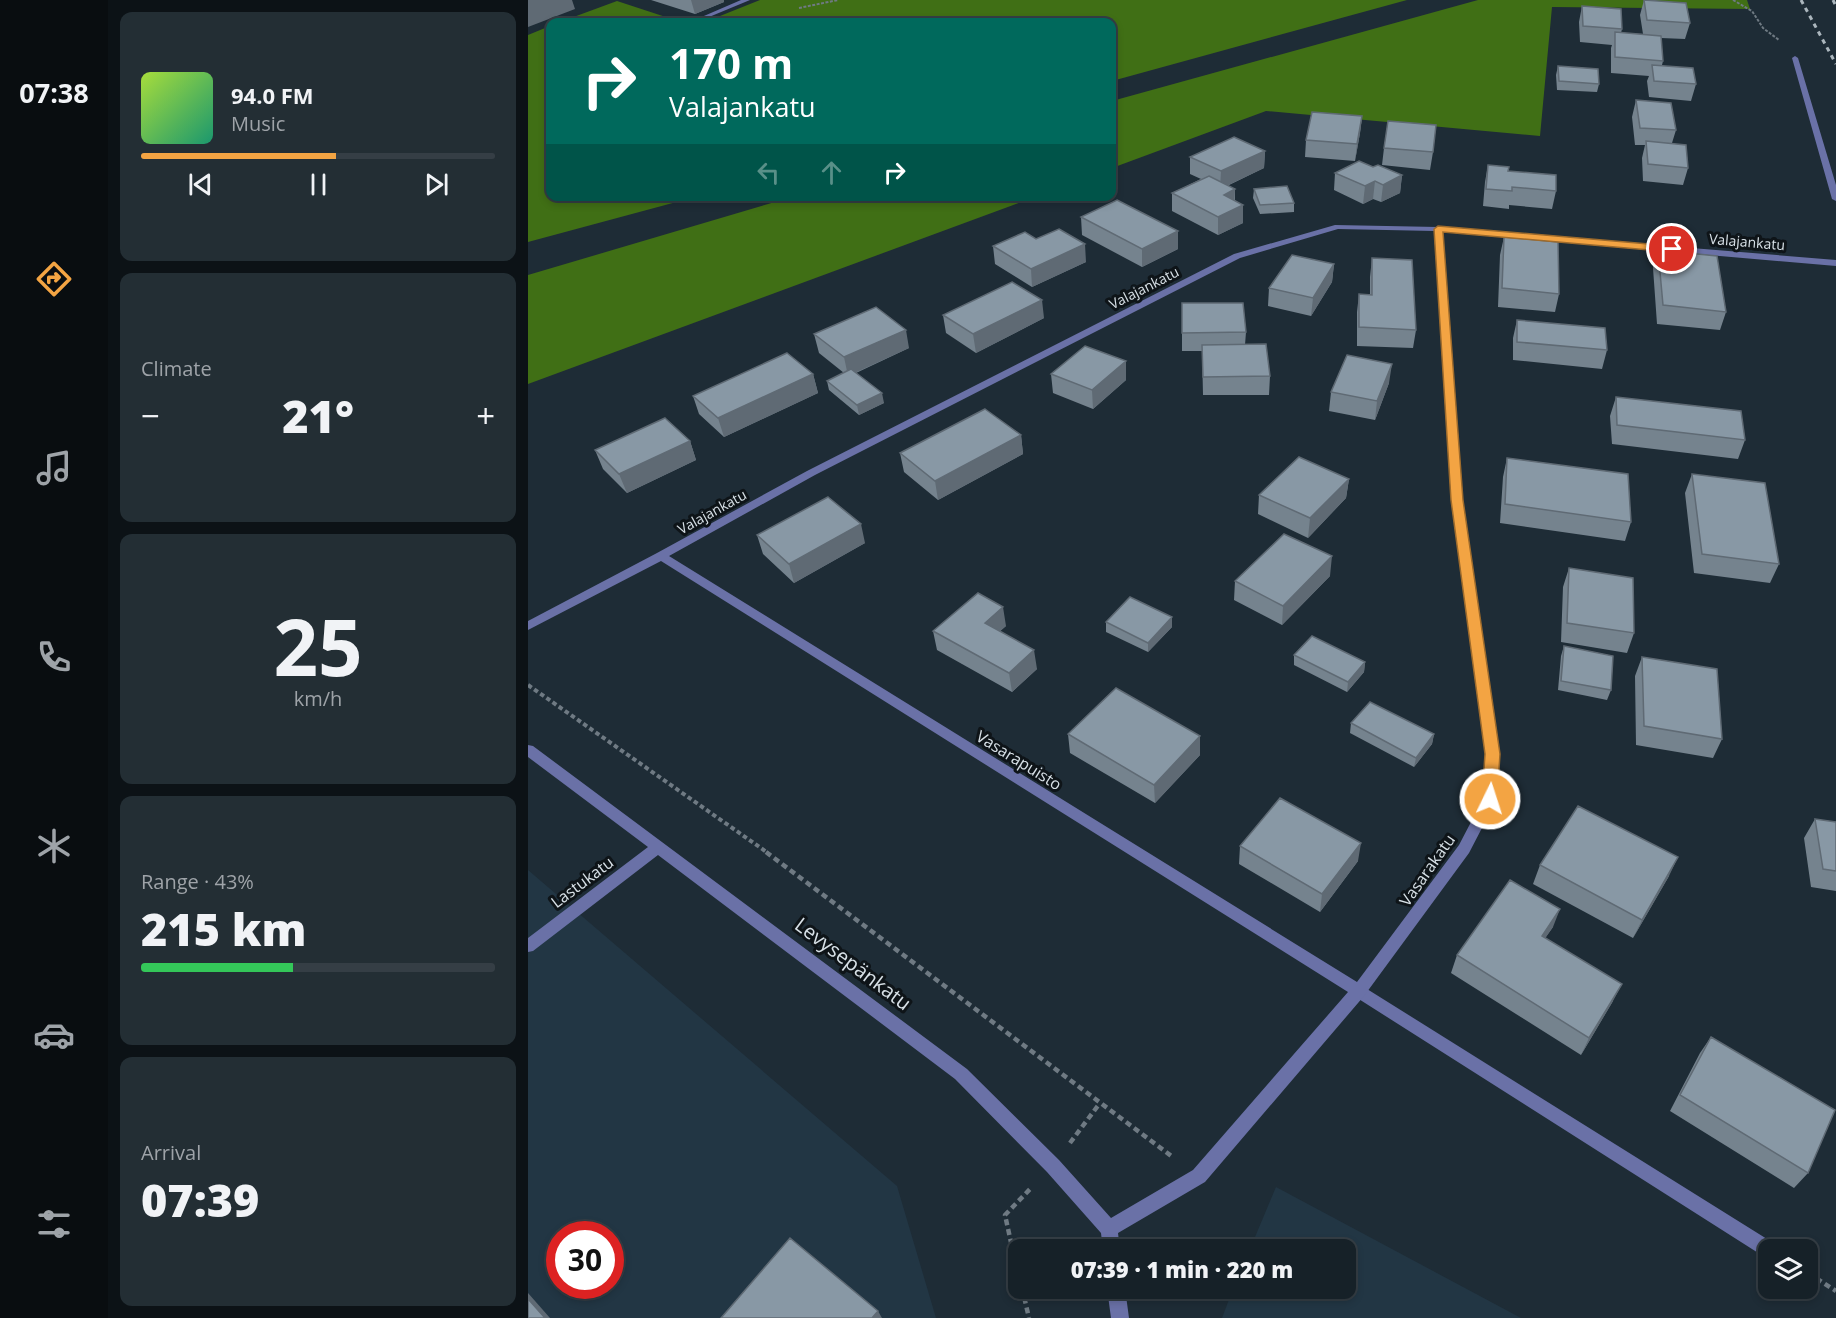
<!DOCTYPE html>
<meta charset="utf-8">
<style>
body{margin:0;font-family:"Open Sans",sans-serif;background:#232e34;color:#f1f3f6;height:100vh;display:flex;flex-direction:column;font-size:22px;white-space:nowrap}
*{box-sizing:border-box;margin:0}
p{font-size:20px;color:#9ea3a8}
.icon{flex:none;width:33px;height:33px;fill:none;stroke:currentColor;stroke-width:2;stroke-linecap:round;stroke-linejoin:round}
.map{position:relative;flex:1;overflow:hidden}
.side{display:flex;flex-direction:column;gap:12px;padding:12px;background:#0c1216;width:420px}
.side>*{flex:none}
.banner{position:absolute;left:18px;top:18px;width:570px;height:183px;border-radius:12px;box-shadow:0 3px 9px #0003,0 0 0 2px #353e45;background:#00695c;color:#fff;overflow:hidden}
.fabs{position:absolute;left:1230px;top:1239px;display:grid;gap:12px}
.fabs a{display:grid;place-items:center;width:60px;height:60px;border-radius:12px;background:#162128;box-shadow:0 3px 9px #0003,0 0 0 2px #353e45;font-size:30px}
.speed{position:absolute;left:18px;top:1221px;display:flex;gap:12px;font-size:30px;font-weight:700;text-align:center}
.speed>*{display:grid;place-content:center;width:78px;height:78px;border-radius:50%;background:#162128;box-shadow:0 3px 9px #0003,0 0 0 2px #353e45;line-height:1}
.speed .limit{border:9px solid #d22;background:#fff;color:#111}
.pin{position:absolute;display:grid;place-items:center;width:51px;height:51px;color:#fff;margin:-26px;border:3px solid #fff;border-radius:50%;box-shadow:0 2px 6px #0007}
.me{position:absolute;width:66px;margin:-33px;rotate:4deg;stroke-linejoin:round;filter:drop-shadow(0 0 4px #0008)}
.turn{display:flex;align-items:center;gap:21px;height:126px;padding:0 24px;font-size:27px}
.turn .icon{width:78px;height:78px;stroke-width:2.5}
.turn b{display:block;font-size:42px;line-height:51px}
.lanes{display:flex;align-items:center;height:57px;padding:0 24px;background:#0003;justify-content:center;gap:30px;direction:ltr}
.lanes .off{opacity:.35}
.big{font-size:45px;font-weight:800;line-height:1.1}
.side .widget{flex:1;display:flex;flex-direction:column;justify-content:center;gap:9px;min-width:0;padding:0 21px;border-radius:12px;background:#232e34}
.side .dial{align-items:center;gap:0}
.dial b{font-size:78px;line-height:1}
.song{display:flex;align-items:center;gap:18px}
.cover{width:72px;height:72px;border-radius:9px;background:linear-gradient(135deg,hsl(80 70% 55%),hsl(160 70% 35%))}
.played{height:6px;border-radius:3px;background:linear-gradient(90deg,#f3a443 55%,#353e45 55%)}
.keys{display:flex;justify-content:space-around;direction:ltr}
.heat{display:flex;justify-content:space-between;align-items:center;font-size:33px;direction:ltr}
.charge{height:9px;border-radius:4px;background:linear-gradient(90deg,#34c759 43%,#353e45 0)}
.trip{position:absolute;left:480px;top:1239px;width:348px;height:60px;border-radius:12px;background:#162128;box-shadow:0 3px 9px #0003,0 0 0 2px #353e45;font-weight:800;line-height:60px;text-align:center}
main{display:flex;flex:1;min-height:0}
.dock{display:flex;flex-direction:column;width:108px;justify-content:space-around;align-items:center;background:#090d10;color:#9ea3a8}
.dock .icon{width:42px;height:42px}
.dock .on{color:#f3a443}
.dock b{font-size:27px;color:#f1f3f6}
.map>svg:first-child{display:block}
.built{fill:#223644;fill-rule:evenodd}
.forest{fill:#406f15}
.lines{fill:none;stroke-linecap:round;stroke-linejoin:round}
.path-far2{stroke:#6f7a83;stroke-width:2;stroke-dasharray:3 1.5;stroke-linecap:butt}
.path-far1{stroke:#6f7a83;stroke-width:4;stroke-dasharray:4.5 3;stroke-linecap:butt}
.path{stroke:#6f7a83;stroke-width:4.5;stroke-dasharray:6 4;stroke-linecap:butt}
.lane{fill:#6a71a7;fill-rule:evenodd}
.street{fill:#6a71a7;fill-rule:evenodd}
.rail{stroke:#abb6bd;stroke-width:3;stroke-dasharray:4.5 4.5;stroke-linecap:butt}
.wall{fill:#75838e}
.shaded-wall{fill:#5f6a74}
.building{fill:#8898a5;stroke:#5f6a74;stroke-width:1.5}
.route{fill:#f3a443;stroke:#9e6b2c;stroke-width:1.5}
.labels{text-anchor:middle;stroke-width:6;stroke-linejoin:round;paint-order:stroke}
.far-street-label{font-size:14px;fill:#d8e1e7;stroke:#0e1418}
.street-label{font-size:16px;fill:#d8e1e7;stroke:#0e1418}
.near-street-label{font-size:20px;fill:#d8e1e7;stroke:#0e1418}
</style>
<main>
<nav class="dock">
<b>07:38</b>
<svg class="icon on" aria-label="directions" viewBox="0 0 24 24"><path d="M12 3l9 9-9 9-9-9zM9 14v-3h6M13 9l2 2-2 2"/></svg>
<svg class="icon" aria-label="music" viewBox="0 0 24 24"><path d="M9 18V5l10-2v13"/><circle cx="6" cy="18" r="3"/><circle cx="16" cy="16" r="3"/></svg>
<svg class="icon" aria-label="phone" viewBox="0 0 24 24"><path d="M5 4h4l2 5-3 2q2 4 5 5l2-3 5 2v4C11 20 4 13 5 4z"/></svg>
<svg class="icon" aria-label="climate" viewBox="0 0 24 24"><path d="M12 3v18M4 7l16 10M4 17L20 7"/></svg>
<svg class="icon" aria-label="car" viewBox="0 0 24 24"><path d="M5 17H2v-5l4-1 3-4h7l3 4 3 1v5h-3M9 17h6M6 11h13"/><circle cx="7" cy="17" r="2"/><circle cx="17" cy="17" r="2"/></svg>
<svg class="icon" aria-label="filters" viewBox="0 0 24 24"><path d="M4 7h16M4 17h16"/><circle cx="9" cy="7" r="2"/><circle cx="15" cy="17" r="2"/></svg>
</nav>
<section class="side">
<div class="widget">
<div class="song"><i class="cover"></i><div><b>94.0 FM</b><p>Music</p></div></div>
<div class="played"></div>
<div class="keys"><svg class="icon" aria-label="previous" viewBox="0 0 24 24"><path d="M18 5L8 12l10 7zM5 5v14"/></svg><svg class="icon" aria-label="pause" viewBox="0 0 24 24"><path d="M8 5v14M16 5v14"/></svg><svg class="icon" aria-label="next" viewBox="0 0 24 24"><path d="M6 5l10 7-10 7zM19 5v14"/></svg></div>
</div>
<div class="widget"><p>Climate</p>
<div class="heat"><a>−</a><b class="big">21°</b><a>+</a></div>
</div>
<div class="widget dial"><b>25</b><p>km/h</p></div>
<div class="widget"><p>Range · 43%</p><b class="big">215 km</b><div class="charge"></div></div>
<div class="widget"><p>Arrival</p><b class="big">07:39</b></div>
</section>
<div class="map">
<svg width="1308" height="1318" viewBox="0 0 1308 1318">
<rect width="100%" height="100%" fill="#1e2c36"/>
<!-- built -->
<path class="built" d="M0 870 369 1186 408 1318H0ZM32 1234H82V1286H32Z
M748 1187 993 1318H694L705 1289 818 1288V1250L722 1249Z"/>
<!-- forest -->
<path class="forest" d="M232 0H879L584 81V22H177Z
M950 0H1219L1222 9 1024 7 1012 136 738 111 584 168V101Z
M89 1 153 22H32Z
M22 26V196L167 197 0 242V35Z
M264 197H507L0 384V275Z"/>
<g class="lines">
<!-- path-far2 -->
<path class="path-far2" d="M1205 0 1224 11 1235 28 1251 40
M271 8 310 0"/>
<!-- path-far1 -->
<path class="path-far1" d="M0 685 240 853"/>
<!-- path -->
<path class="path" d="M238 852 646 1158
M542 1143 572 1103
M1280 1273 1308 1291
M490 1274 477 1215 504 1187
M494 1288 501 1318"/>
<!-- lane -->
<path class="lane" d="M831 984 1247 1244 1249 1250H1240V1258L1235 1256 826 996 824 991 826 986Z"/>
<!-- street -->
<path class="street" d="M213 0H222L169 22H162Z
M1267 56 1270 58 1308 185V201L1304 199 1264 58Z
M807 225 910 227 1308 260V266L914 232 934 500 971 754 969 799 941 853 836 996 677 1182 590 1233 592 1250H575L573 1233 519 1172 427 1079 130 855 5 951 0 952V938L120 847 0 757V745L5 746 439 1069 531 1160 583 1218 665 1170 820 992 133 561 0 630V621L129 553 279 471 706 254ZM810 229 906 231 924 500 959 754 955 799 931 845 829 982 141 556 287 475 712 258Z
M579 1288H597L601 1318H583Z"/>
<!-- rail -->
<path class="rail" d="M1273 0 1308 64
M1305 0 1308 6"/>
</g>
<!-- wall -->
<path class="wall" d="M123 0H196V2L167 14Z
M1116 0 1162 23 1157 39 1133 38 1135 61 1134 65 1168 84 1163 101 1121 97 1119 81 1121 76 1083 73V48L1084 45 1052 42 1051 22 1054 6 1094 29 1093 33 1115 34 1112 15Z
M1030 66 1071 84 1069 92 1029 90 1028 75Z
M1108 100 1148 130 1144 143 1160 168 1155 185 1115 181 1114 158 1117 145H1107L1104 117Z
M834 116 832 133 827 161 777 157 778 140Z
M856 148 905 152 902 170 854 165Z
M737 151 736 168 699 186 707 189V200L715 223 690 235 644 211V193L673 179 662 174V157Z
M960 165 980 171 1028 191 1024 209 981 205V209L955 206 957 182Z
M845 167 874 175 872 193 853 202 845 199 835 204 806 190 807 173Z
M726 189 766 203V212L732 214 725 198Z
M553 217 650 231V249L614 267 554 235Z
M976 237 1031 294 1027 312 970 307 972 255Z
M508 239 558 262 504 287 467 264 465 246Z
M1130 250 1198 312 1192 330 1129 324 1125 268Z
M844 258 888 330 885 348 829 346V312L831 294H842V277Z
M806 264 804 282 783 316 740 306 741 288Z
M654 303 718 332 717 345 742 376 741 395H675L674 351H654Z
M415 315 516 318 448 353 418 333Z
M989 320 1079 350 1074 369 985 360V338Z
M286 334 381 348 328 373 356 403 331 415 301 390 299 381 316 373 291 353Z
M598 361V380L565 409 525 393 523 374Z
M285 374 290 393 196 437 171 414 165 396Z
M861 383 847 420 801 411 803 392Z
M1088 397 1217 440 1210 459 1084 444 1082 416Z
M493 435 495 454 410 500 376 472 372 453Z
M162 441 168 460 99 493 75 469 67 450Z
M979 458 1103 522 1097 541 972 523 975 477Z
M1164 474 1251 564 1242 583 1166 573 1157 493Z
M821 479 818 498 780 538 730 514 731 495Z
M229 535 337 543 266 583 235 554Z
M1041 568 1106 633 1099 653 1033 642 1035 587Z
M802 576 754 625 706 600 707 581Z
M644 617V627L620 652 578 632V622Z
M478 626 472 631 509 669 484 692 409 650 405 631Z
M1036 646 1083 690 1079 700 1030 690 1033 656Z
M766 655 837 662 836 672 819 692 766 665Z
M1114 657 1194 739 1185 758 1108 745 1107 676Z
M823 723 906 734 904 744 886 767 822 733Z
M540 734 672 736V755L627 803 542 753Z
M1287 819 1308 822V891L1283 887 1276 838Z
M712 846 830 861 792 912 711 864Z
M1012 865 1141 876 1105 938 1005 884Z
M1025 927 1017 938 1085 1001 1053 1055 923 973 929 955Z
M1183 1037 1280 1173 1266 1188 1142 1111 1172 1053Z"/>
<!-- shaded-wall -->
<path class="shaded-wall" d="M0 0H44L47 9 0 27Z
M163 0H196V2L167 14Z
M834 116 832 133 827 161 829 144Z
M737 151 736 168 692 189 693 171Z
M874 175 872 193 853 202 855 185Z
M847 181 845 199 835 204 837 186Z
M707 189 706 207 696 195Z
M715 205V223L690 235V217Z
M650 231V249L614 267V249Z
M557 244 558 262 504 287 503 269Z
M806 264 804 282 783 316 785 298Z
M514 300 516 318 448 353 445 334Z
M378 330 381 348 320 376 316 357Z
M598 361V380L565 409 564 390Z
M864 364 861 383 847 420 849 401Z
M285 374 290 393 196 437 190 418Z
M354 393 356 403 331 415 329 405Z
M493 435 495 454 410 500 407 481Z
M162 441 168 460 99 493 91 474Z
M821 479 818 498 780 538 782 518Z
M333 524 337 543 266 583 261 564Z
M804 556 802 576 754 625 755 606Z
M475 607 478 626 460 642 457 623Z
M644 617V627L620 652V643Z
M506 650 509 669 484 692 481 673Z
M837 662 836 672 819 692 820 682Z
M906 734 904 744 886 767 888 758Z
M672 736V755L627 803 626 785Z
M833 843 830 861 792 912 794 894Z
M1150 857 1141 876 1105 938 1114 920Z
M1032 909 1025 927 1007 953 1014 936Z
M1094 984 1085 1001 1053 1055 1061 1038Z
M0 1293 22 1318H17L0 1299Z
M350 1311 354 1318H344Z"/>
<!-- building -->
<path class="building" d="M1116 0 1158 3 1162 23 1119 20Z
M1054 6 1093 9 1094 29 1055 26Z
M1087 32 1133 36 1135 61 1087 57Z
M1124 65 1165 68 1168 84 1126 81Z
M1030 66 1070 69 1071 84 1031 81Z
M1108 100 1143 103 1148 130 1112 128Z
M784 112 834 116 829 144 778 140Z
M860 121 908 125 905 152 856 148Z
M706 137 737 151 693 171 662 157Z
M1118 141 1158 145 1160 168 1120 164Z
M831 161 845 167 850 165 874 175 855 185 847 181 837 186 807 173Z
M960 165 981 167 980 171 1028 175V191L984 187V191L958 189Z
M681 176 707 189 696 195 715 205 690 217 644 193Z
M759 186 766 203 732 205 726 189Z
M589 200 650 231 614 249 553 217Z
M531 229 557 244 503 269 465 246 497 232 508 239Z
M976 237 1030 242 1031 294 974 288Z
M1130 250 1189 256 1198 312 1135 305Z
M764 255 806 264 785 298 741 288Z
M844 258 884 260 888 330 831 327V294L844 295Z
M484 282 514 300 445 334 415 315Z
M654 303H715L718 332 654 333Z
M348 307 378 330 316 357 286 334Z
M989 320 1077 328 1079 350 989 342Z
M738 344 742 376 675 377 674 345Z
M557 346 598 361 564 390 523 374Z
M259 353 285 374 190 418 165 396Z
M819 355 864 364 849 401 803 392Z
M323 369 354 393 329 405 299 381Z
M1088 397 1213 411 1217 440 1089 425Z
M457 409 493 435 407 481 372 453Z
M137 418 162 441 91 474 67 450Z
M771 457 821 479 782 518 731 495Z
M979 458 1100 474 1103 522 977 504Z
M1164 474 1237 483 1251 564 1174 554Z
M300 497 333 524 261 564 229 535Z
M756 534 804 556 755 606 707 581Z
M1041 568 1105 578 1106 633 1039 623Z
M450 593 475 607 457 623 506 650 481 673 405 631Z
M602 597 644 617 620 643 578 622Z
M784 636 837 662 820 682 766 655Z
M1036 646 1085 656 1083 690 1033 681Z
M1114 657 1189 669 1194 739 1116 726Z
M588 688 672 736 626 785 540 734Z
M842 702 906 734 888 758 823 723Z
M752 798 833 843 794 894 712 846Z
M1050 806 1150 857 1114 920 1012 865Z
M1287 819 1308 822V871L1295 869Z
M982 880 1032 909 1014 936 1094 984 1061 1038 929 955Z
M1183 1037 1307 1110 1280 1173 1152 1095Z
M262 1238 350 1311 344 1318H193Z
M0 1299 17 1318H0Z"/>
<!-- route -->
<path class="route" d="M910 226 1144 246 1149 249 1144 252 915 232 935 500 972 754 969 799 967 803H956L954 799 957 754 923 500 906 229Z"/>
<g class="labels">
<!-- far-street labels -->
<g class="far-street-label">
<text transform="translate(1219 242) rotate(5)" y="5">Valajankatu</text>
<text transform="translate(616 288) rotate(-27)" y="5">Valajankatu</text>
<text transform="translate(184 512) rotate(-29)" y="5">Valajankatu</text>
</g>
<!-- street labels -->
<g class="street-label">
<text transform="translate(491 760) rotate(32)" y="6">Vasarapuisto</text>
<text transform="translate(899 870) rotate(-55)" y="6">Vasarakatu</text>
<text transform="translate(54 882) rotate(-37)" y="6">Lastukatu</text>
</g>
<!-- near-street labels -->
<g class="near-street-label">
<text transform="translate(325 964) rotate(37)" y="7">Levysepänkatu</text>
</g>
</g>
</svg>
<div class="fabs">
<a><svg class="icon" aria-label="layers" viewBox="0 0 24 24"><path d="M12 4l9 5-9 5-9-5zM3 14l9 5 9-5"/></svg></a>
</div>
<div class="speed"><div class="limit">30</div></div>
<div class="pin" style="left:1144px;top:249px;background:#d93025"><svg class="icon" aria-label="arrive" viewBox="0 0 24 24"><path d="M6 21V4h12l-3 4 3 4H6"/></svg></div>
<svg class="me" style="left:962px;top:799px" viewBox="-20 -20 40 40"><circle r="17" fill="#f3a443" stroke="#fff" stroke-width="3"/><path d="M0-11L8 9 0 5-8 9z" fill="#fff"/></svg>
<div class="trip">07:39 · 1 min · 220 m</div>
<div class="banner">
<div class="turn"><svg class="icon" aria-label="right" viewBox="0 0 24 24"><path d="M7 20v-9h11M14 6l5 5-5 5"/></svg><div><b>170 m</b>Valajankatu</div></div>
<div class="lanes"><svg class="icon off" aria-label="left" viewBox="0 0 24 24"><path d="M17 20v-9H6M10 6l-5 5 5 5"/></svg><svg class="icon off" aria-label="ahead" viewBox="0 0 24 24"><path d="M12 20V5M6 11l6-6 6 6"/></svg><svg class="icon" aria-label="right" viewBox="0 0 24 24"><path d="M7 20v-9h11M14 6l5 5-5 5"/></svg></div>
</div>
</div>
</main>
